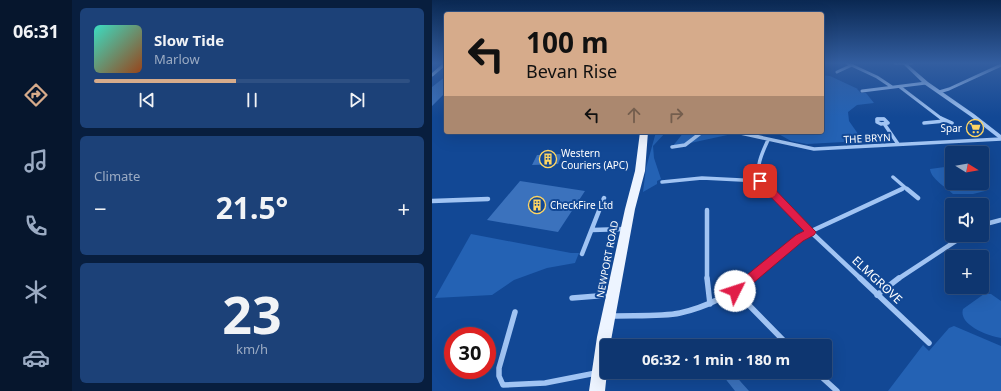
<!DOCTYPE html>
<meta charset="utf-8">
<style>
body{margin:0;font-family:"Noto Sans",sans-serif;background:#1c4178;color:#f1f3f6;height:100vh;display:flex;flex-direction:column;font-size:15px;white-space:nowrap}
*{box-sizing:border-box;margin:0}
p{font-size:13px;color:#9babc3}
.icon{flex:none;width:22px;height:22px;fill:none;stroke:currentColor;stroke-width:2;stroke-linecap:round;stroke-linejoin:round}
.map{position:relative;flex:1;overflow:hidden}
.panel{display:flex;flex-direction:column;gap:8px;padding:8px;background:#081e3e;width:360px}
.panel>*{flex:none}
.banner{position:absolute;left:12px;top:12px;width:380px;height:122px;border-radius:4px;box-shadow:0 4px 16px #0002,0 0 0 1px #2e5083;background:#d6ab8b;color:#111;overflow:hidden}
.needle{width:26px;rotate:101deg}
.controls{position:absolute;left:513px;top:146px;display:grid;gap:8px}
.controls a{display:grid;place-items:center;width:44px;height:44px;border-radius:4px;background:#0e3670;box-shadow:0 4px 16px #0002,0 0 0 1px #2e5083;font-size:20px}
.speed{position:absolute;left:12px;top:327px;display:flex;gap:8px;font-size:20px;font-weight:700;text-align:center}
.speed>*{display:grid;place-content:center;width:52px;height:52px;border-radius:50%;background:#0e3670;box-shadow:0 4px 16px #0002,0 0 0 1px #2e5083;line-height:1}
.speed .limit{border:6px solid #d22;background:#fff;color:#111}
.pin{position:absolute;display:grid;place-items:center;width:34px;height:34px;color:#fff;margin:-17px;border-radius:8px;box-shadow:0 2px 6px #0006}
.me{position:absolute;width:44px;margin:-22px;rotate:49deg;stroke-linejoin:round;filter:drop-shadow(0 0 3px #0008)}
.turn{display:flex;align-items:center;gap:14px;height:84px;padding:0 16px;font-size:18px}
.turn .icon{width:52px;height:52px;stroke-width:2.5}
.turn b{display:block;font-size:28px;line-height:34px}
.lanes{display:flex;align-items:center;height:38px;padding:0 16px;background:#0003;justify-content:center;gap:20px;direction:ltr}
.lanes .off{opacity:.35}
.big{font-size:30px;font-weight:700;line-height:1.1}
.panel .tile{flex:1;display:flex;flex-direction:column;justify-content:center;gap:6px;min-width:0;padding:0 14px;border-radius:6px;background:#1c4178}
.panel .dial{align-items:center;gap:0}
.dial b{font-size:52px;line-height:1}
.song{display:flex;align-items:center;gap:12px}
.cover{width:48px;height:48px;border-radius:6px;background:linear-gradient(135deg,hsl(170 70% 55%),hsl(20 70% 35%))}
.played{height:4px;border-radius:2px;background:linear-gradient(90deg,#d6ab8b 45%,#2e5083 45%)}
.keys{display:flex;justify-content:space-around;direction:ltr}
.heat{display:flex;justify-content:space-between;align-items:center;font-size:22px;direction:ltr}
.trip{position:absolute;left:168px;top:339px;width:232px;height:40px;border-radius:4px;background:#0e3670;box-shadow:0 4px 16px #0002,0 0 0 1px #2e5083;font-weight:700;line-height:40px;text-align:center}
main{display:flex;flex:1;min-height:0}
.menu{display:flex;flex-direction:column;width:72px;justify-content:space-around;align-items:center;background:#06162d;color:#9babc3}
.menu .icon{width:28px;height:28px}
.menu .current{color:#d6ab8b}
.menu b{font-size:18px;color:#f1f3f6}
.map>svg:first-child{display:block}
.green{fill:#2462b4}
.building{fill:#3b72bd}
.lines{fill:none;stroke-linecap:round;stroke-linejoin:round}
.minor-far3{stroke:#a1c4f3;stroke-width:3}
.minor-far2{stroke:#a1c4f3;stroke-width:3.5}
.minor-far1{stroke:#a1c4f3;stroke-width:4.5}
.minor{stroke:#a1c4f3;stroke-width:5.5}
.tertiary{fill:#a1c4f3;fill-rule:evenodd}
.primary{fill:#edf4ff;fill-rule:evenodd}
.route{fill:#e11d48;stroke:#92132f}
.labels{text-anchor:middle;stroke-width:4;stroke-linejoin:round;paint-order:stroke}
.poi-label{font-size:10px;fill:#fff;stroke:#124895;text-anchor:start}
.street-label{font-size:10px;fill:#fff;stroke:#124895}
.near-street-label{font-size:12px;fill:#fff;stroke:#124895}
</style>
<main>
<nav class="menu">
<b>06:31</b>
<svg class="icon current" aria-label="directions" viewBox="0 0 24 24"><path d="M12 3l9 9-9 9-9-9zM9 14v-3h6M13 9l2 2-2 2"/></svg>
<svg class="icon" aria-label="music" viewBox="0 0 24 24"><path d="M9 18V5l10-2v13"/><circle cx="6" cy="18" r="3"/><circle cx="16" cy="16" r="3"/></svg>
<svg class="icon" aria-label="phone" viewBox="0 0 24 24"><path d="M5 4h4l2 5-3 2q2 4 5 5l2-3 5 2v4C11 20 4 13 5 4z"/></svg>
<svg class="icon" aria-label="climate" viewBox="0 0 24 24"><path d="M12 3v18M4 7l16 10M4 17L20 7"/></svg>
<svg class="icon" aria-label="car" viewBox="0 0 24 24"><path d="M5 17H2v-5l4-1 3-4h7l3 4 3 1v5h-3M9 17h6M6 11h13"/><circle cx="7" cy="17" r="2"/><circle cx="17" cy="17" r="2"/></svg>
</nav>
<section class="panel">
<div class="tile">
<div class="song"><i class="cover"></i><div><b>Slow Tide</b><p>Marlow</p></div></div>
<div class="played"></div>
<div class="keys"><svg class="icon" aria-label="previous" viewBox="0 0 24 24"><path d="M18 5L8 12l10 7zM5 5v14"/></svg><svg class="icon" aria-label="pause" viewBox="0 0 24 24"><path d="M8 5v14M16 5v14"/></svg><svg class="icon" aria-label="next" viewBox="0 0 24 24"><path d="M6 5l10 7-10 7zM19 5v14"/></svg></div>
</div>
<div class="tile"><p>Climate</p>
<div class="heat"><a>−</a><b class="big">21.5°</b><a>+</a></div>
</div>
<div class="tile dial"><b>23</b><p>km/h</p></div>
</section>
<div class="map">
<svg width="569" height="391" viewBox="0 0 569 391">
<rect width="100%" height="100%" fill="#124895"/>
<!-- green -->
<path class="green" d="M390 75 398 76 426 89H425L429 93H434L442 103 425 105 416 112 417 121 431 141 375 144 359 141 343 132H390Z
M224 132H234L221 146 222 158 229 179 225 181V184L211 192 214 168Z
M252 132H302L300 134 240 147Z
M520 166V183H550V179L553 188V191L541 194H521C514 187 499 179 498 169Z
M39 234 139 253H147L143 263 115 268 82 280 60 295 3 298Z
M552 294H559L569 301V338C557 336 526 325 531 309Z
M522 326 569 346V391H456L491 345 497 351 517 328Z"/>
<!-- building -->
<path class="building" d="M14 76V92L0 106V87Z
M130 154 126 164 100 165 105 155Z
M88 181 153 191 126 232 55 220Z
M288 372H300L317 391H303Z"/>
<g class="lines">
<!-- minor-far3 -->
<path class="minor-far3" d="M415 63 445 77 460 87
M463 63H480
M405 72 420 65
M0 75 14 63
M468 87 510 119
M430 91 494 83
M507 92 517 89 569 65
M445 119H452"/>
<!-- minor-far2 -->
<path class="minor-far2" d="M509 118 520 123
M445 119H452L456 123 449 124 445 122Z
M492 123 513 121
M453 125 466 144
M304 132 382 149 569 139
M336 140C331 151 322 169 329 180 331 184 335 187 338 190
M240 147 253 145 270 132
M461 177 476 190
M230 182 270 178 329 181
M468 190 472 188"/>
<!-- minor-far1 -->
<path class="minor-far1" d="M337 189 379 232 429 279
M475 189 486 198
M0 201 56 199
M275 210V279
M550 225 569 220
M160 230 193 229
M150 254 172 198
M318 279 373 234 470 189
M466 279 533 235"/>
<!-- minor -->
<path class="minor" d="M275 278 278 304
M428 278 497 343
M303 291 357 346
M445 295 467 278
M140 298 178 295
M83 312 67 368V376L71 385 113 383 164 373
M180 316C200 315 229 317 248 313 275 307 298 295 319 278
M384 372 405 391"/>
<!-- tertiary -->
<path class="tertiary" d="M470 63H474L496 82 542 114 569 135V140L538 116 492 84Z"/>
<!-- primary -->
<path class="primary" d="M208 132H216L213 171 203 209 178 346H175V372L173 391H157L165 337 193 209 203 171Z"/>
</g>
<!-- sky -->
<linearGradient id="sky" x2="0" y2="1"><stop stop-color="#0a2852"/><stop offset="0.54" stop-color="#335ea0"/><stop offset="1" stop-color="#335ea0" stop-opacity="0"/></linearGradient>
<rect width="569" height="117" fill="url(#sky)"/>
<!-- route -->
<path class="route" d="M325 178H332L384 232 382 235 371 241 307 295 303 297 299 295 297 291 299 288 364 235 372 231 325 183 324 181Z"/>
<!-- icons -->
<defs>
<g id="supermarket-ring" transform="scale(0.9)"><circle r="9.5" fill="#124895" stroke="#ffd663" stroke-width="1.5"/><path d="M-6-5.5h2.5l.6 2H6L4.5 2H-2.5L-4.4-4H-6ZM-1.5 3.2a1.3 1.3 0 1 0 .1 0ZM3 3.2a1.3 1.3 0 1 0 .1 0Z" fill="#ffd663"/></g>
<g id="building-ring" transform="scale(0.9)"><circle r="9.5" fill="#124895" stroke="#ffd663" stroke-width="1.5"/><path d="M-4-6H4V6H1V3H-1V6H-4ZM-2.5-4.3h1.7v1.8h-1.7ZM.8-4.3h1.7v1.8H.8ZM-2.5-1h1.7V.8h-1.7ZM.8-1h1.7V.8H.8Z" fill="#ffd663"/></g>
</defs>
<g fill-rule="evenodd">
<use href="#supermarket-ring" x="543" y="128"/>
<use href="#building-ring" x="116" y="159"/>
<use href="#building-ring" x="105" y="205"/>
</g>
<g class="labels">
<!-- poi labels -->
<g class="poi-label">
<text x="530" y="132" text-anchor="end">Spar</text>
<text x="129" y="157">Western<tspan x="129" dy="12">Couriers (APC)</tspan></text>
<text x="118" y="209">CheckFire Ltd</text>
</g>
<!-- street labels -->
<g class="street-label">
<text transform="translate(435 138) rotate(-3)" y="4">THE BRYN</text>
<text transform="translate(175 259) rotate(-79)" y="4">NEWPORT ROAD</text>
</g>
<!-- near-street labels -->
<g class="near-street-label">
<text transform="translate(445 280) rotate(43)" y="4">ELMGROVE</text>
</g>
</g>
</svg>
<div class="controls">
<a><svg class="needle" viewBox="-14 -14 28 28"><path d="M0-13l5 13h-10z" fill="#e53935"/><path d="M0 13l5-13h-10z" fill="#9babc3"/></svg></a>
<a><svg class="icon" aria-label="sound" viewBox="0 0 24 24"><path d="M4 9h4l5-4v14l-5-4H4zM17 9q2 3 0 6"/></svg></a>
<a>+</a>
</div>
<div class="speed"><div class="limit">30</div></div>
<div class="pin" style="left:328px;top:181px;background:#d93025"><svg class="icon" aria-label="arrive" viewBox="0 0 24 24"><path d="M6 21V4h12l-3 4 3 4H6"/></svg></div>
<svg class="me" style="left:303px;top:291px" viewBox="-20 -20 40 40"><circle r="19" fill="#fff"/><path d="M0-13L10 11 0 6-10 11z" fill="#e11d48"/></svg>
<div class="trip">06:32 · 1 min · 180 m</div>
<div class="banner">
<div class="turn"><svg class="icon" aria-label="left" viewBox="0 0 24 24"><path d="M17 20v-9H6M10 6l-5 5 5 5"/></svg><div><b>100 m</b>Bevan Rise</div></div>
<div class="lanes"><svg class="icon" aria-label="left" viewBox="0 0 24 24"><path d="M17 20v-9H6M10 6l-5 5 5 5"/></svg><svg class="icon off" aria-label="ahead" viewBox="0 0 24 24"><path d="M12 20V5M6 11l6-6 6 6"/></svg><svg class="icon off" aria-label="right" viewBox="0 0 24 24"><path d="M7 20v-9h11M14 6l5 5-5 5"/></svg></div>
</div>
</div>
</main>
